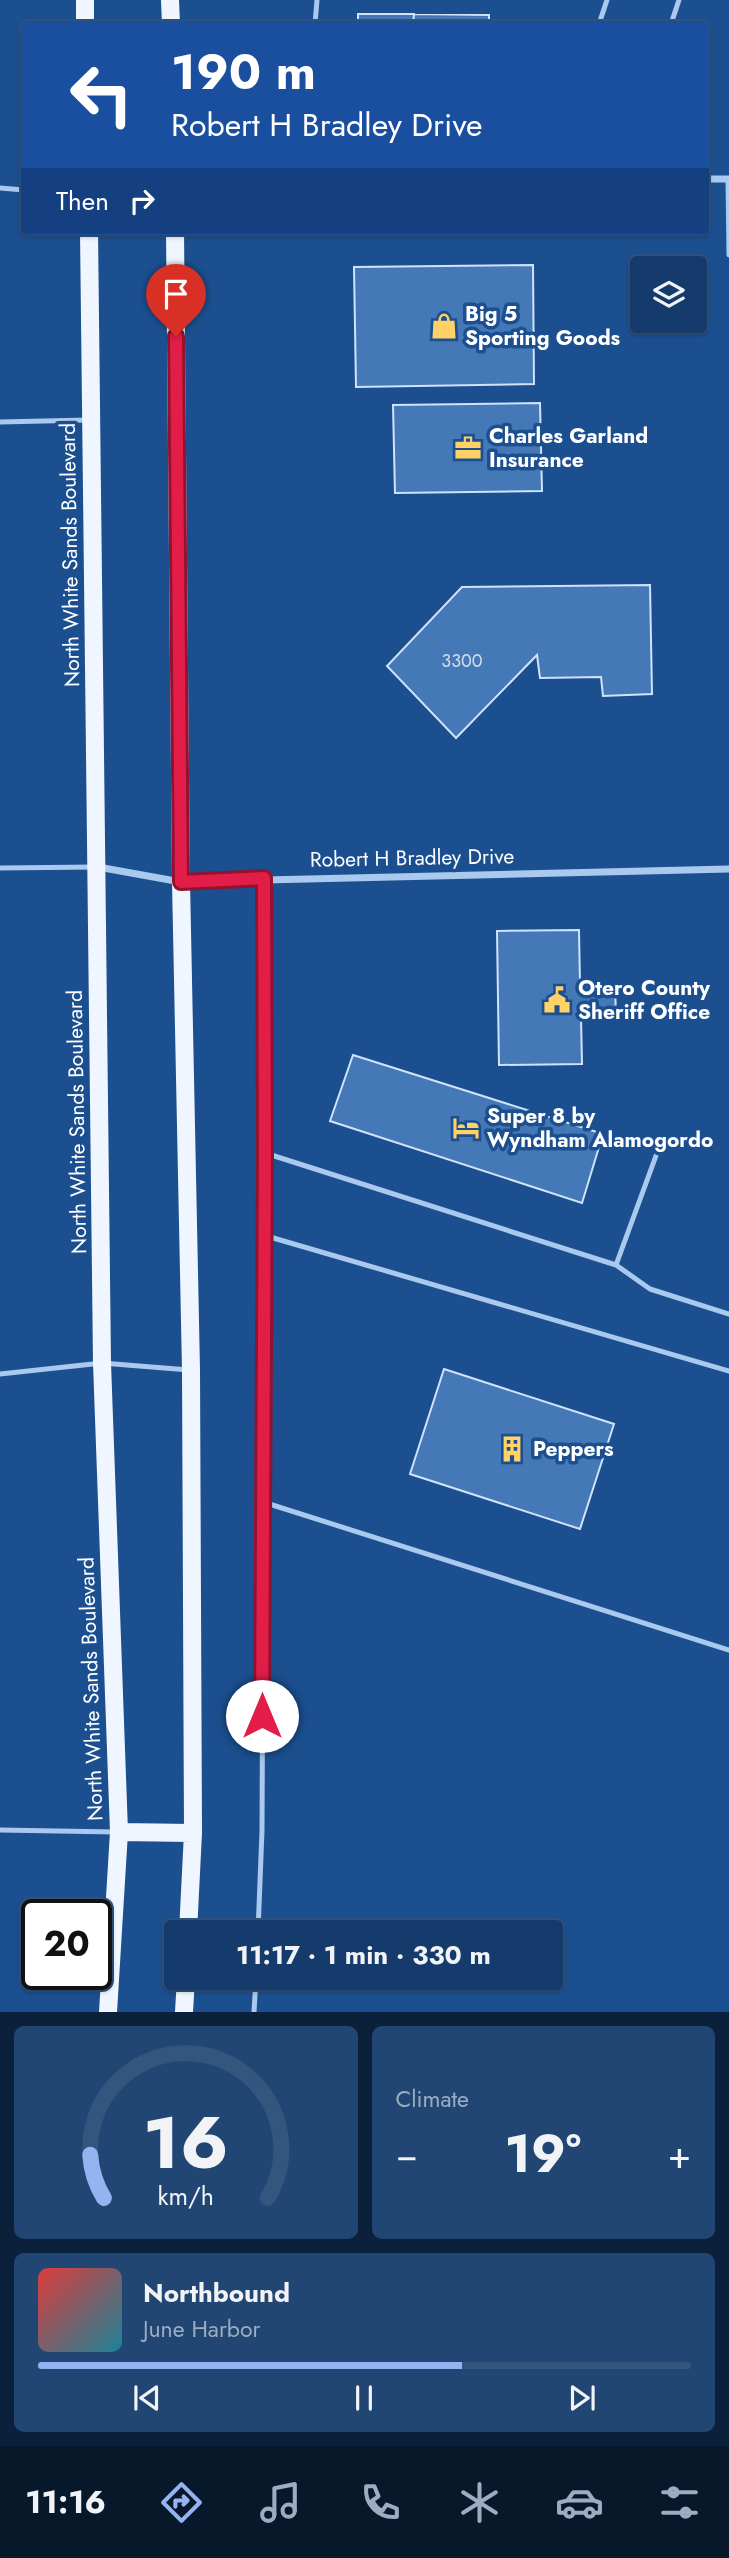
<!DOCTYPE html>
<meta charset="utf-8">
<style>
body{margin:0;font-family:Jost,sans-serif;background:#214673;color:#f1f3f6;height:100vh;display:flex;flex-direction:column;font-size:26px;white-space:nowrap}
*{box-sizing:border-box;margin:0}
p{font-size:23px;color:#9dadc1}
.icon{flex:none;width:38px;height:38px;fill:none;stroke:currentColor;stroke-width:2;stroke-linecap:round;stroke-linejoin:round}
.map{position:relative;height:2012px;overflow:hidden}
.side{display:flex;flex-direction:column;gap:14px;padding:14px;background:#0b203b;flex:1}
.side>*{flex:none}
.top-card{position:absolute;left:21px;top:21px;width:688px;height:214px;border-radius:7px;box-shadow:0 2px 5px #0004,0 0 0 2px #33557e;background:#1a4fa0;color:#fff;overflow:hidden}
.controls{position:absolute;left:630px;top:256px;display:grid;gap:14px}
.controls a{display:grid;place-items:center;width:77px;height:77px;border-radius:7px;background:#143b6b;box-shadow:0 2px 5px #0004,0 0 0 2px #33557e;font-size:35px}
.speed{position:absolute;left:21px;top:1899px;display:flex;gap:14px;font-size:35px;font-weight:700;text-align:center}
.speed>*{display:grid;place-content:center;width:91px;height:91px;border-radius:50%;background:#143b6b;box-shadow:0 2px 5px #0004,0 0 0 2px #33557e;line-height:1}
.speed .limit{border:4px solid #111;border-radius:10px;background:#fff;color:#111}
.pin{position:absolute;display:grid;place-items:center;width:60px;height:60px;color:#fff;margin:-72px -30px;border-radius:50% 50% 50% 0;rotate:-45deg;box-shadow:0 0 7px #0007}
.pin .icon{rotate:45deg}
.me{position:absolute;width:77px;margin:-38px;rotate:0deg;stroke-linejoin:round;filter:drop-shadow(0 0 5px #0008)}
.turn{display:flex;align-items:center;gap:24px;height:147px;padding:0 35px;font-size:32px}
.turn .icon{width:91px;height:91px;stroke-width:2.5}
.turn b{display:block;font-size:49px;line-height:60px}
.then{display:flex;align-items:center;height:66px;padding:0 35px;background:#0003;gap:14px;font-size:26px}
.big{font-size:52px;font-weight:700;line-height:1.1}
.side .tile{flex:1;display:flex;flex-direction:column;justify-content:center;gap:10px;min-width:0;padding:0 24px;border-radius:10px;background:#214673}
.side .dial{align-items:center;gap:0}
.dial svg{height:182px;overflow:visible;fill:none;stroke:#33557e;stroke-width:7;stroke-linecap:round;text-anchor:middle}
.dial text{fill:#f1f3f6;stroke:none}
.song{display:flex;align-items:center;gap:21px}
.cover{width:84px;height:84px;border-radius:10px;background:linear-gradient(135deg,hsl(0 70% 55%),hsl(190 70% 35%))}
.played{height:7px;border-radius:4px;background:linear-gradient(90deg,#95b2f1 65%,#33557e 65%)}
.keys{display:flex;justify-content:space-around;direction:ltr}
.heat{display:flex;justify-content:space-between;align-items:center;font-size:38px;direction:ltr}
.side .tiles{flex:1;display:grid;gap:14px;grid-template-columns:1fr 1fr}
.tile:last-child{grid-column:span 2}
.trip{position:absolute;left:164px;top:1920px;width:399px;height:70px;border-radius:7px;background:#143b6b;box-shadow:0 2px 5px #0004,0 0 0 2px #33557e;font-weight:700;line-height:70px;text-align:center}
.menu{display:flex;height:112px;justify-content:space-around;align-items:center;background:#08182b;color:#9dadc1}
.menu .icon{width:49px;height:49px}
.menu .active{color:#95b2f1}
.menu b{font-size:32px;color:#f1f3f6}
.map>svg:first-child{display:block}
.building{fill:#4478b7;stroke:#cfe3fa;stroke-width:2}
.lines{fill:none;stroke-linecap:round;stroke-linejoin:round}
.service{stroke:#a9c9ee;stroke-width:5}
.minor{stroke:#a9c9ee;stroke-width:7}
.primary{stroke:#f0f6ff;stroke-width:18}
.route-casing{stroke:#92132f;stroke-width:18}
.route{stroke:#e11d48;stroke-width:12}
.labels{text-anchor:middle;stroke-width:7;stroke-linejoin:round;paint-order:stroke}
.number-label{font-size:18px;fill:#d0dded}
.poi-label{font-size:21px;font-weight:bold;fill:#fff;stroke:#1b4f8f;text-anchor:start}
.street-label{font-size:21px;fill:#fff;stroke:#1b4f8f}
</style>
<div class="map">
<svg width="729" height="2012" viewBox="0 0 729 2012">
<rect width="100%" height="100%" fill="#1b4f8f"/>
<!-- building -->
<path class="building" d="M358 14H414L413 24H358Z
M414 14 489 15V24H413Z
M533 265 534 384 356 387 354 267Z
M540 403 542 491 395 493 393 405Z
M650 585 652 694 603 696 601 677 540 678 537 655 456 738 387 666 462 587Z
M579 930 580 984H615L616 1016 581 1017 582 1064 499 1065 497 931Z
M353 1055 603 1134 582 1203 330 1121Z
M444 1369 614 1424 580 1529 410 1474Z"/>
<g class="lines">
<!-- service -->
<path class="service" d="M315 24 317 0
M599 24 607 0
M671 24 679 0
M728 179 729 255
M0 188 24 190
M0 422 88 420
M0 868 95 867
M265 1153 616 1265 657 1153
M263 1235 729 1371
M616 1265 650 1289 729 1314
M0 1374 102 1363 189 1370
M263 1502 729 1650
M0 1830 115 1832
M258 1932 262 1831 265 1153 264 879
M254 2012 256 1978"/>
<!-- minor -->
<path class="minor" d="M705 179H729
M98 867 181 882 729 869"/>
<!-- primary -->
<path class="primary" d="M85 0V24
M170 0 171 24
M89 231 102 1363 119 1832 108 2012
M175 231 181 882 191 1370 193 1833 188 1932
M119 1832 193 1833
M184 2012 186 1978"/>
</g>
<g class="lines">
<!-- route casing -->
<g class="route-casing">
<path id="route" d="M176 336 181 882 264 878 265 1153 262 1716"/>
</g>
<!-- route -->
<use href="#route" class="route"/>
</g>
<!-- icons -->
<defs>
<g id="shop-bare" transform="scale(2.1)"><path d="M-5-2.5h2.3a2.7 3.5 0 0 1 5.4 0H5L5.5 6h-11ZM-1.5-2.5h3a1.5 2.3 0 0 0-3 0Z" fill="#ffd166" stroke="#1b4f8f" stroke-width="2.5" paint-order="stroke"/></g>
<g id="office-bare" transform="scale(2.1)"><path d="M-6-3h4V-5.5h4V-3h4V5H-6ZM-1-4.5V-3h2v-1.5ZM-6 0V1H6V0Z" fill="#ffd166" stroke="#1b4f8f" stroke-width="2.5" paint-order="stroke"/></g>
<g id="civic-bare" transform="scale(2.1)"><path d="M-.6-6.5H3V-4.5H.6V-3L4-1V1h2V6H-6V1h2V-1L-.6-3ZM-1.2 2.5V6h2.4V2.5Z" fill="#ffd166" stroke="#1b4f8f" stroke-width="2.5" paint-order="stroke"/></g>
<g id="hotel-bare" transform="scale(2.1)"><path d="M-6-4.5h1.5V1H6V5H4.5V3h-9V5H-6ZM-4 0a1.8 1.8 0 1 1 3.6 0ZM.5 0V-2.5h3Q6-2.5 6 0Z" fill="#ffd166" stroke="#1b4f8f" stroke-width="2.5" paint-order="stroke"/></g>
<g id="building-bare" transform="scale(2.1)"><path d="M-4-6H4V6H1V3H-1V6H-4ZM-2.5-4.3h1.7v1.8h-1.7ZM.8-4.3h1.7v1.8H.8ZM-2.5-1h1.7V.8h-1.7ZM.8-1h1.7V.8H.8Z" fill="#ffd166" stroke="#1b4f8f" stroke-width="2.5" paint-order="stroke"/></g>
</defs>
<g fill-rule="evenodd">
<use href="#shop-bare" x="444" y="326"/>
<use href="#office-bare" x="468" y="448"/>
<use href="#civic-bare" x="557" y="1000"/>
<use href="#hotel-bare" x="466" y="1128"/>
<use href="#building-bare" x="512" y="1449"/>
</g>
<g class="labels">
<!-- number labels -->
<g class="number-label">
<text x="462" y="667">3300</text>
</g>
<!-- poi labels -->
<g class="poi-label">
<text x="465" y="321">Big 5<tspan x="465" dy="24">Sporting Goods</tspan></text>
<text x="489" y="443">Charles Garland<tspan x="489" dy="24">Insurance</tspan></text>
<text x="578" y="995">Otero County<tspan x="578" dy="24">Sheriff Office</tspan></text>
<text x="487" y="1123">Super 8 by<tspan x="487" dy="24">Wyndham Alamogordo</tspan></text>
<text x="533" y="1456">Peppers</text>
</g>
<!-- street labels -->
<g class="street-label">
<text transform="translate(70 555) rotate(-91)" y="7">North White Sands Boulevard</text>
<text transform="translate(412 858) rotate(-1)" y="7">Robert H Bradley Drive</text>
<text transform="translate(77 1122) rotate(-91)" y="7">North White Sands Boulevard</text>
<text transform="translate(91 1689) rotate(-92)" y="7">North White Sands Boulevard</text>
</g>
</g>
</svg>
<div class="controls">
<a><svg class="icon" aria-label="layers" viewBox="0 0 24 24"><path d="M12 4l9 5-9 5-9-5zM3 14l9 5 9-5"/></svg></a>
</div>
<div class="speed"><div class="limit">20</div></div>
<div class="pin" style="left:176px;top:336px;background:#d93025"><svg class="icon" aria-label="arrive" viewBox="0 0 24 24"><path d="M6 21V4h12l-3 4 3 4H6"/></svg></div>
<svg class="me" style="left:262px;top:1716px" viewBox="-20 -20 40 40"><circle r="19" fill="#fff"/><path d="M0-13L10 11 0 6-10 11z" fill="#e11d48"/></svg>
<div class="trip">11:17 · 1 min · 330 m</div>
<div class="top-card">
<div class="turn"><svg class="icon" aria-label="left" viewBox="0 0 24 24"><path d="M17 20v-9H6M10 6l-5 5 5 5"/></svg><div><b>190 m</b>Robert H Bradley Drive</div></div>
<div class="then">Then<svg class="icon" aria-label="right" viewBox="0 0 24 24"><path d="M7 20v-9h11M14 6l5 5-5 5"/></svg></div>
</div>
</div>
<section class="side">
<div class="tiles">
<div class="tile dial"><svg viewBox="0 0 100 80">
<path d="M14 69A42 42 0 1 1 86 69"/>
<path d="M14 69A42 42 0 0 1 8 50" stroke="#95b2f1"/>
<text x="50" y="56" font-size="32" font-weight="700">16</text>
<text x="50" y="72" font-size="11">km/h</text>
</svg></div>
<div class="tile"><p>Climate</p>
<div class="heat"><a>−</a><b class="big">19°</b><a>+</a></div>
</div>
<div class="tile">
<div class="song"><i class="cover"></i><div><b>Northbound</b><p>June Harbor</p></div></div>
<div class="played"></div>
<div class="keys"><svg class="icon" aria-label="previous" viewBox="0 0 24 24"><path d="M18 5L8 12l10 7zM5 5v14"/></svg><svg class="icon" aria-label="pause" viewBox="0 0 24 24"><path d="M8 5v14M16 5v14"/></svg><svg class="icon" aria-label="next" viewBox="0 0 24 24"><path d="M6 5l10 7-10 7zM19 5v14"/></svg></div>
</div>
</div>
</section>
<nav class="menu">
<b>11:16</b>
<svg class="icon active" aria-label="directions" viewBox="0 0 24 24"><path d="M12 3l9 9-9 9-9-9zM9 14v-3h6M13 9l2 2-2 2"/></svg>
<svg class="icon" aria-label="music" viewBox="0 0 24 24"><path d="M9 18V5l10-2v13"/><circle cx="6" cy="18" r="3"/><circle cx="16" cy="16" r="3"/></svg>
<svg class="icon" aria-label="phone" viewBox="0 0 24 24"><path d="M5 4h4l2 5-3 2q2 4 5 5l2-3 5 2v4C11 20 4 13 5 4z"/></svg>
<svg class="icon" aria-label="climate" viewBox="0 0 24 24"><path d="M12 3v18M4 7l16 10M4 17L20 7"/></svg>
<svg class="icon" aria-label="car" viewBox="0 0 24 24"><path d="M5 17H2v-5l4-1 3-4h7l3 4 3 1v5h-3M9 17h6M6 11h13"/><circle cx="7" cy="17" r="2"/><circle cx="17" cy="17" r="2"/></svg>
<svg class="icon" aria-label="filters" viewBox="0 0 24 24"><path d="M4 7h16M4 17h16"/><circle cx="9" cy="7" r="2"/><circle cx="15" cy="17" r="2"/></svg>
</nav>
